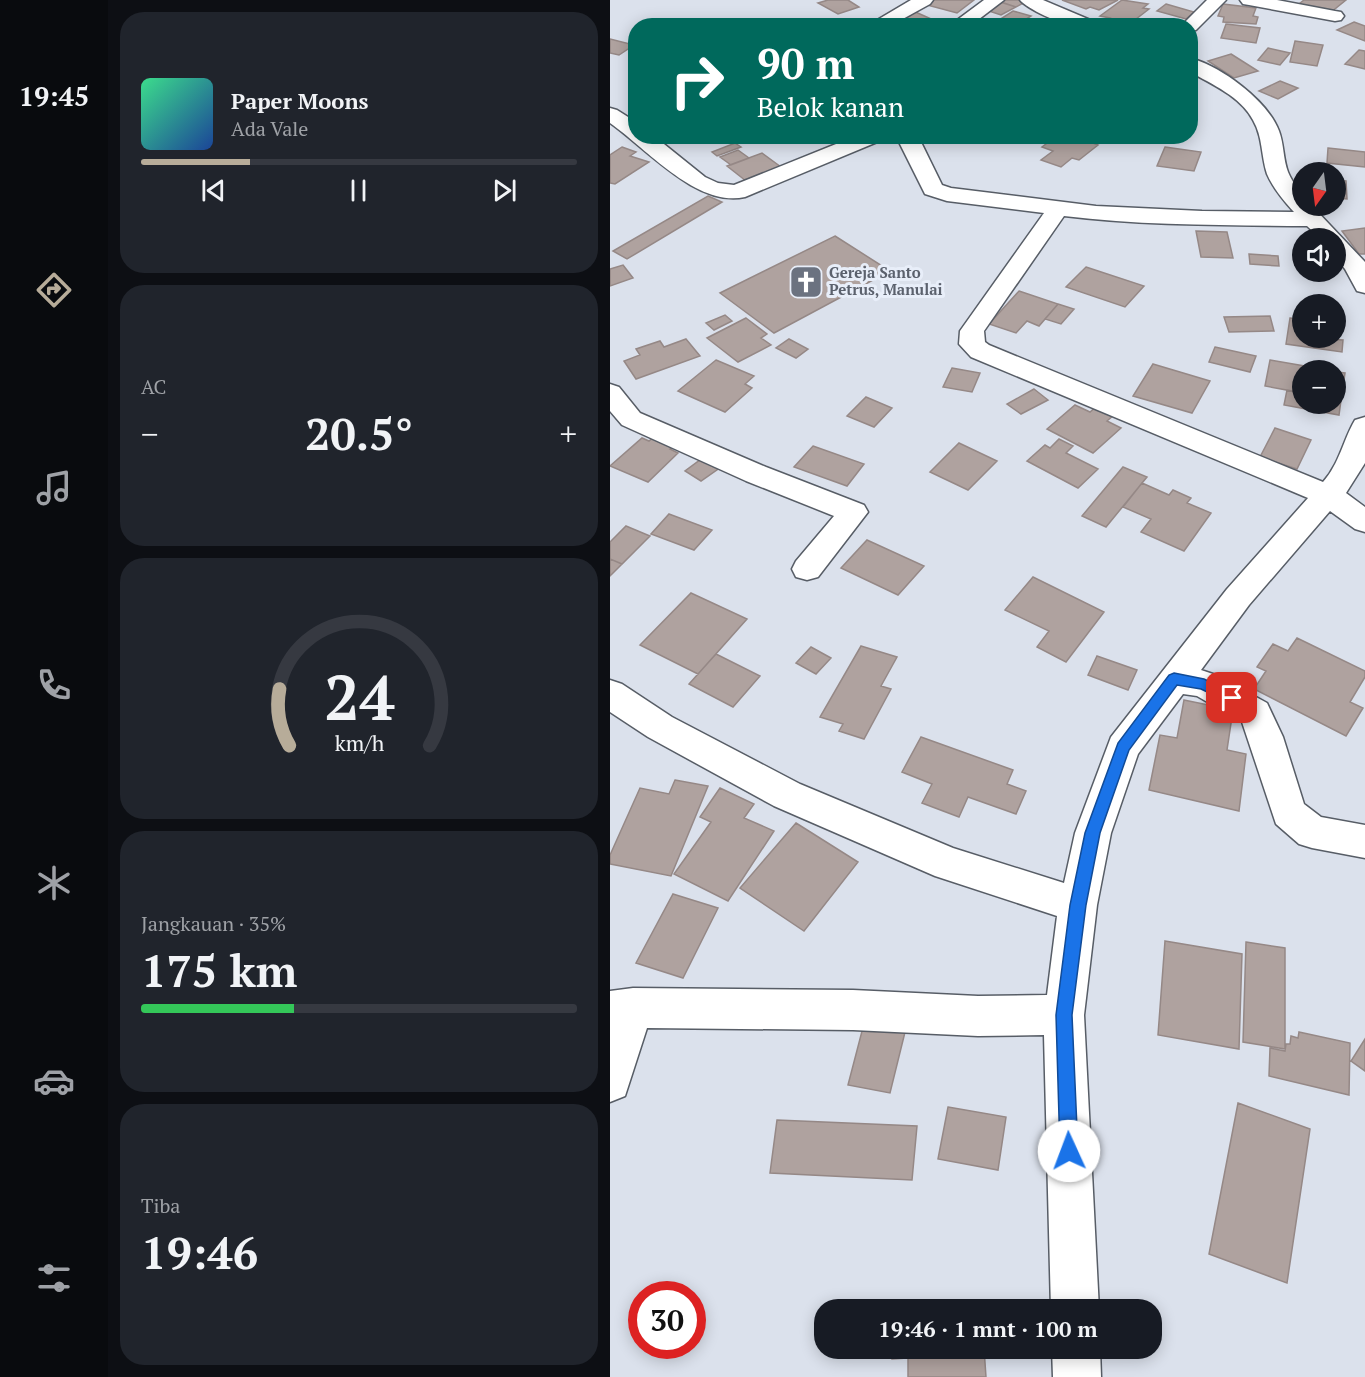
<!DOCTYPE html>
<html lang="id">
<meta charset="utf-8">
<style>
body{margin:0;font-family:"PT Serif",serif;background:#20242c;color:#f1f3f6;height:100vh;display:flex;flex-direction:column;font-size:22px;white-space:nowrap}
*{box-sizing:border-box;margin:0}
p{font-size:20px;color:#9ea1a6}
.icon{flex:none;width:33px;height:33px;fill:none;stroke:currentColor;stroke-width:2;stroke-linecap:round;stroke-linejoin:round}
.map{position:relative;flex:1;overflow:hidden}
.sheet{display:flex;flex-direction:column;gap:12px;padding:12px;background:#0d0f14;width:502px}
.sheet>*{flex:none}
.guide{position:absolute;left:18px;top:18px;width:570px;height:126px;border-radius:24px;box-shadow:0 3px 15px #0003;background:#00695c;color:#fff;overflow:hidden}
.needle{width:39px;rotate:194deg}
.buttons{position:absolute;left:682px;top:162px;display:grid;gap:12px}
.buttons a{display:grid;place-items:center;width:54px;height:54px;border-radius:50%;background:#171b24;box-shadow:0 3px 15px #0003;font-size:30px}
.speed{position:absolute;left:18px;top:1281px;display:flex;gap:12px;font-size:30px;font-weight:700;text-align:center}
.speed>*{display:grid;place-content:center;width:78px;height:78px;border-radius:50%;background:#171b24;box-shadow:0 3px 15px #0003;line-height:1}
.speed .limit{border:9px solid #d22;background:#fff;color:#111}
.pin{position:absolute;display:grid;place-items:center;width:51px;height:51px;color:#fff;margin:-26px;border-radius:12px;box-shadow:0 3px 9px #0006}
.me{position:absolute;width:66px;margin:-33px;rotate:358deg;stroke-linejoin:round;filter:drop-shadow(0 0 4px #0008)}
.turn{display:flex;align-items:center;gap:21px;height:126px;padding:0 30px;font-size:27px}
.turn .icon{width:78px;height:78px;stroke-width:2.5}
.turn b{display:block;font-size:42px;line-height:51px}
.big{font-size:45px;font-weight:600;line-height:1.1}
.sheet .card{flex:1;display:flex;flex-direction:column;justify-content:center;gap:9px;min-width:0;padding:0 21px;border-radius:24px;background:#20242c}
.sheet .dial{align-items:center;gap:0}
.dial svg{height:156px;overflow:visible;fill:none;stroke:#363941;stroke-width:7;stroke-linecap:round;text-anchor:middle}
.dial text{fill:#f1f3f6;stroke:none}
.song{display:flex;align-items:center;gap:18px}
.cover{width:72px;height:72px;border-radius:9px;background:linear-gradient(135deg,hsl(150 70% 55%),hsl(220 70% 35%))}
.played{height:6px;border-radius:3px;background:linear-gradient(90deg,#b7ac99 25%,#363941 25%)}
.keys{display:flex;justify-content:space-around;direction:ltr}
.heat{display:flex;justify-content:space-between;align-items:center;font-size:33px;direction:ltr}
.charge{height:9px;border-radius:4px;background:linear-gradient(90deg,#34c759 35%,#363941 0)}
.trip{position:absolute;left:204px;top:1299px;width:348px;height:60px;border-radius:24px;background:#171b24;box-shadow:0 3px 15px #0003;font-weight:600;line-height:60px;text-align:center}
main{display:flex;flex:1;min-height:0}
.dock{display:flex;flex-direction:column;width:108px;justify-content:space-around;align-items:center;background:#090b0e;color:#9ea1a6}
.dock .icon{width:42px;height:42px}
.dock .selected{color:#b7ac99}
.dock b{font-size:27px;color:#f1f3f6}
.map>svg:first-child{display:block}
.building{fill:#afa29f;stroke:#958886;stroke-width:1.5}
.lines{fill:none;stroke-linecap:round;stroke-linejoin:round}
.minor-casing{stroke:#575d66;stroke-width:3}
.minor{fill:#fff;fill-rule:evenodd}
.route{fill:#1a73e8;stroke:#114b97;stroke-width:1.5}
.labels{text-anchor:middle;stroke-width:6;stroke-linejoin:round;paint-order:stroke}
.far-worship-label{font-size:15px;font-weight:bold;fill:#5b616d;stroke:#e8eef9;text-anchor:start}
</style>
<main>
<nav class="dock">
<b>19:45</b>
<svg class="icon selected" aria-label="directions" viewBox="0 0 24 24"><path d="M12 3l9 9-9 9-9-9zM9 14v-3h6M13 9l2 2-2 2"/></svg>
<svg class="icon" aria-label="music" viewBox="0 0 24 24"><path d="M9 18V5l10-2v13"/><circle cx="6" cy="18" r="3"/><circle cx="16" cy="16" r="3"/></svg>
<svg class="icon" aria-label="phone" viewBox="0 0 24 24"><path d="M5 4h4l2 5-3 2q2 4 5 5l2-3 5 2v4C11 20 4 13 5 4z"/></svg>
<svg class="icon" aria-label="climate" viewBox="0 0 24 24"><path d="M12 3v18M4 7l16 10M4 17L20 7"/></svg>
<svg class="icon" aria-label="car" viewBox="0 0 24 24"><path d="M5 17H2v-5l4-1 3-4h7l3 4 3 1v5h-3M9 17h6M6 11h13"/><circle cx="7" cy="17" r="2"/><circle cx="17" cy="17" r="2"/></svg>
<svg class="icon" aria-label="filters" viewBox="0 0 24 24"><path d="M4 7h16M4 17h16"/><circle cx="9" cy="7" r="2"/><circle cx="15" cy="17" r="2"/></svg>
</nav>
<section class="sheet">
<div class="card">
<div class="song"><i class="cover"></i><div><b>Paper Moons</b><p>Ada Vale</p></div></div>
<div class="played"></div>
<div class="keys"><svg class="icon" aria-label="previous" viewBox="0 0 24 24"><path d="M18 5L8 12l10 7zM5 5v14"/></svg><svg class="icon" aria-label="pause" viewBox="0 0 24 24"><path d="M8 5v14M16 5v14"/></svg><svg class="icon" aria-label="next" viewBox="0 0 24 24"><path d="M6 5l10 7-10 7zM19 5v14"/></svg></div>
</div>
<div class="card"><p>AC</p>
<div class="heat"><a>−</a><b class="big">20.5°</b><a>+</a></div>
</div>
<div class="card dial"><svg viewBox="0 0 100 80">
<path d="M14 69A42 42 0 1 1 86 69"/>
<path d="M14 69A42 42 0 0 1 9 40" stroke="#b7ac99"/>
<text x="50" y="56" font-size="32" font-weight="700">24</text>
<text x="50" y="72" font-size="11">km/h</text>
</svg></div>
<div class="card"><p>Jangkauan · 35%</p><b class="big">175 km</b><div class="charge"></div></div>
<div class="card"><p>Tiba</p><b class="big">19:46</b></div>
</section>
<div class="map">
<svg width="755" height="1377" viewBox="0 0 755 1377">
<rect width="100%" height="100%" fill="#dbe1ec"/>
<!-- building -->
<path class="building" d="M218 0H238L249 7 228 14 208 3Z
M324 0H364L347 13 317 5Z
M385 0H415L417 1 406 7Z
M452 0H508L489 10 480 7 476 9Z
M512 0 538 4 533 8 539 9 517 26 495 22 500 18 490 16Z
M694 0H736L720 13 689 4Z
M387 1 406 7 391 15 373 9Z
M556 4 584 12 576 19 547 11Z
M613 4 646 8 643 16 648 17 646 24 613 22 614 17 608 16Z
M301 10 328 22 320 26H289L284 23 299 16 293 14Z
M403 11 421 16 407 25 389 20Z
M744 22 755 26V41L727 30Z
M616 24 650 28 646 43 611 38Z
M0 39 24 45 9 55 0 53Z
M685 41 713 45 707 66 680 62Z
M658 48 680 53 670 65 648 60Z
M749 50 755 51V69L735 64Z
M621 54 648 71 624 78 598 61Z
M670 81 688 88 668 99 649 91Z
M431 136H465L488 145 469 160 462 158 451 167 431 160 443 151 432 147 441 140Z
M125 143 131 147 107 156 102 152Z
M12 147 26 152 20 156 39 162 5 184 0 183V155Z
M555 147 591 152 584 171 547 166Z
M718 148 755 152V167L717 163Z
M128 150 139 158 121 165 110 157Z
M152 153 171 167 136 181 117 166Z
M726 180 736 181 737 199 726 198Z
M98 196 112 202 17 259 3 251Z
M755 228V254H749L732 231Z
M586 231 617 232 623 258 591 257Z
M225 236 280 271 164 333 110 293Z
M639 254 668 256 669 266 640 264Z
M13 265 23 278 0 286V269Z
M476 267 534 286 515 307 456 287Z
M409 291 448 304 429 326 417 321 406 333 379 324Z
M448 304 464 309 451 324 435 319Z
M115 315 122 321 104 330 96 323Z
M660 316 664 331 619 332 614 317Z
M136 318 157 334 151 338 161 345 128 362 97 338Z
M680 318 693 320V338L733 340 732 352 676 344Z
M76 339 90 356 26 379 14 361 30 355 26 349 50 341 54 347Z
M179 339 198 349 186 358 166 348Z
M605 347 646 356 640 372 599 362Z
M106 360 144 376 135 384 142 388 115 412 68 391Z
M660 360 718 370H693V393L655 386Z
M543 364 600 381 582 413 523 396Z
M342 368 370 373 362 392 333 387Z
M726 372 735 373 731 400 726 399Z
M424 389 438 400 411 414 397 404Z
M677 390 693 393V404H726V399L731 400 729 415 674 405Z
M256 397 282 408 264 427 237 416Z
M465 405 480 412 487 406 504 415 497 421 511 428 483 453 437 429Z
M665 428 701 440 687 469 650 457Z
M47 434 68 442 60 449 68 453 38 482 0 466 32 438 39 441Z
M449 439 463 446 456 453 488 469 468 488 417 461 435 445 440 448Z
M349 443 387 461 358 490 320 472Z
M203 446 254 464 237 486 184 467Z
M94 457 111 467 91 481 75 471Z
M513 467 537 477 496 527 472 516Z
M532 483 559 495 563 490 581 498 577 503 601 513 574 551 531 532 541 519 513 507Z
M59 514 102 530 84 550 41 534Z
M16 526 40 536 12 564 0 559V542Z
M257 540 314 566 288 595 231 568Z
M0 559 12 564 0 576Z
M423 577 494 612 456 662 427 647 439 631 395 610Z
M81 593 137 619 88 674 30 645Z
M687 638 755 671V677L740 702 753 708 736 736 644 689 656 671 647 667 663 644 678 651Z
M251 646 287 657 271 686 281 689 254 739 229 731 233 724 210 717Z
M201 647 221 658 206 674 186 663Z
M106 654 150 676 123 707 79 684Z
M487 656 527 670 518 690 478 675Z
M574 700 623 710 617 750 636 754 629 811 539 790 550 735 567 738Z
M311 737 403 770 397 784 416 791 406 814 358 797 349 817 312 803 322 784 292 772Z
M65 780 98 786 61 876 0 864V855L30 788 59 794Z
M110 788 144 804 134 818 164 831 118 901 64 874 101 822 90 817Z
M186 823 248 862 194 931 130 888Z
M63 894 108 908 73 978 26 963Z
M555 941 632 954 629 1049 548 1035Z
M636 942 675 948V1049L633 1042Z
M257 1012 298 1020 280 1093 238 1085Z
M689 1032 740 1043 739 1095 659 1076 660 1048 675 1051 676 1044H680L681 1036 688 1038Z
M755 1039V1071L741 1061Z
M628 1103 700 1129 677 1283 599 1254Z
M338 1107 396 1117 388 1170 328 1159Z
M167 1120 307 1126 302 1180 160 1173Z
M282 1348H374L376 1377H298V1358L282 1359Z"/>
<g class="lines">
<!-- minor casing -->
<g class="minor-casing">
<path id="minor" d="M301 0H323L320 4 280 26H257Z
M374 0H394L360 26H339Z
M410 0H433L485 22 488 26C480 26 471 27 463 26 451 24 417 9 410 0Z
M597 0H616L586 30 580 31V26H571Z
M630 0H667L725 11 731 12 734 16 731 20 725 21 639 5 633 4Z
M580 58C611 66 658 101 669 131 674 144 673 159 678 172 683 185 693 192 693 206H702L755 262V293L747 291 735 269 726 258V238H710L697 226C616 225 535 226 454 216L374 331 375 342 379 345 713 482C730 463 733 440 745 420L755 417V463L736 493 755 507V532L745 529 720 511 639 605 591 670 606 675 657 703 673 737 694 804 711 817 755 825V858L702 848 689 844 666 824 632 722 587 696 573 694 528 754 501 833 487 905 474 1015 489 1310H441L434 1035 368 1036 243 1030 37 1028 15 1096 0 1102V991L23 988 243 990 368 996 437 995 447 916 325 876 164 806 38 737 0 712V680L12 684 62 717 190 784 343 848 454 883 465 833 501 737 617 589 698 498 361 357 349 344 350 331 434 213 337 201 315 194 286 136H308L332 185 341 188 486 206 592 211 684 212C674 201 663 188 657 174 651 156 653 137 643 120 631 97 602 84 580 72Z
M0 108 7 110 26 122V136H44L95 177 108 183 124 185 246 136H275L272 140 135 197C87 208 36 148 0 123Z
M0 384 9 387 30 413 156 467 254 505 258 512 208 577 197 580 186 577 182 569 186 561 224 516 136 481 12 425 0 411Z
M442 1348H490L491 1377H443Z"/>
</g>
<!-- minor -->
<use href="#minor" class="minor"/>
</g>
<!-- route -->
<path class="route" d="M564 673 594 679 627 694 629 698 627 702 622 704 591 689 567 685 519 750 490 833 476 905 462 1015 468 1151 465 1157 459 1160 453 1157 450 1151 446 1015 460 905 475 833 508 743 559 675Z"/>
<!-- icons -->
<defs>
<g id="church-square" transform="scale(1.725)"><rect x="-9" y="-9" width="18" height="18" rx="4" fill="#6b7280" stroke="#e8eef9"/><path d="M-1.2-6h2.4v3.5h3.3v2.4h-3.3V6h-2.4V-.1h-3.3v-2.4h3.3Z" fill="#fff"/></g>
</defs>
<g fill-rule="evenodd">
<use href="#church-square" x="196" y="282"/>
</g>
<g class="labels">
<!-- far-worship labels -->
<g class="far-worship-label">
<text x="219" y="278">Gereja Santo<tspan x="219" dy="17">Petrus, Manulai</tspan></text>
</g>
</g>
</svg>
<div class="buttons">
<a><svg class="needle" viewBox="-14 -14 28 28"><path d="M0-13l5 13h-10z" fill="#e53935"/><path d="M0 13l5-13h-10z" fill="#9ea1a6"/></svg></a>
<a><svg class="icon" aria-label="sound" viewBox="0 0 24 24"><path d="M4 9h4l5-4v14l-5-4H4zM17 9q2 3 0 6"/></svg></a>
<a>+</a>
<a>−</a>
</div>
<div class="speed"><div class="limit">30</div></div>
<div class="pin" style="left:622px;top:698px;background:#d93025"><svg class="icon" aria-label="arrive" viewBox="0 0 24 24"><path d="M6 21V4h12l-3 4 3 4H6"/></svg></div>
<svg class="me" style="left:459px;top:1151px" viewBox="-20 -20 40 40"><circle r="19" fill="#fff"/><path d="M0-13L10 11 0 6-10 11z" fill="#1a73e8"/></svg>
<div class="trip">19:46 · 1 mnt · 100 m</div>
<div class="guide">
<div class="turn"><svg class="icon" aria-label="right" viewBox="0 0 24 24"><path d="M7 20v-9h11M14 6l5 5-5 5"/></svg><div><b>90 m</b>Belok kanan</div></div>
</div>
</div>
</main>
